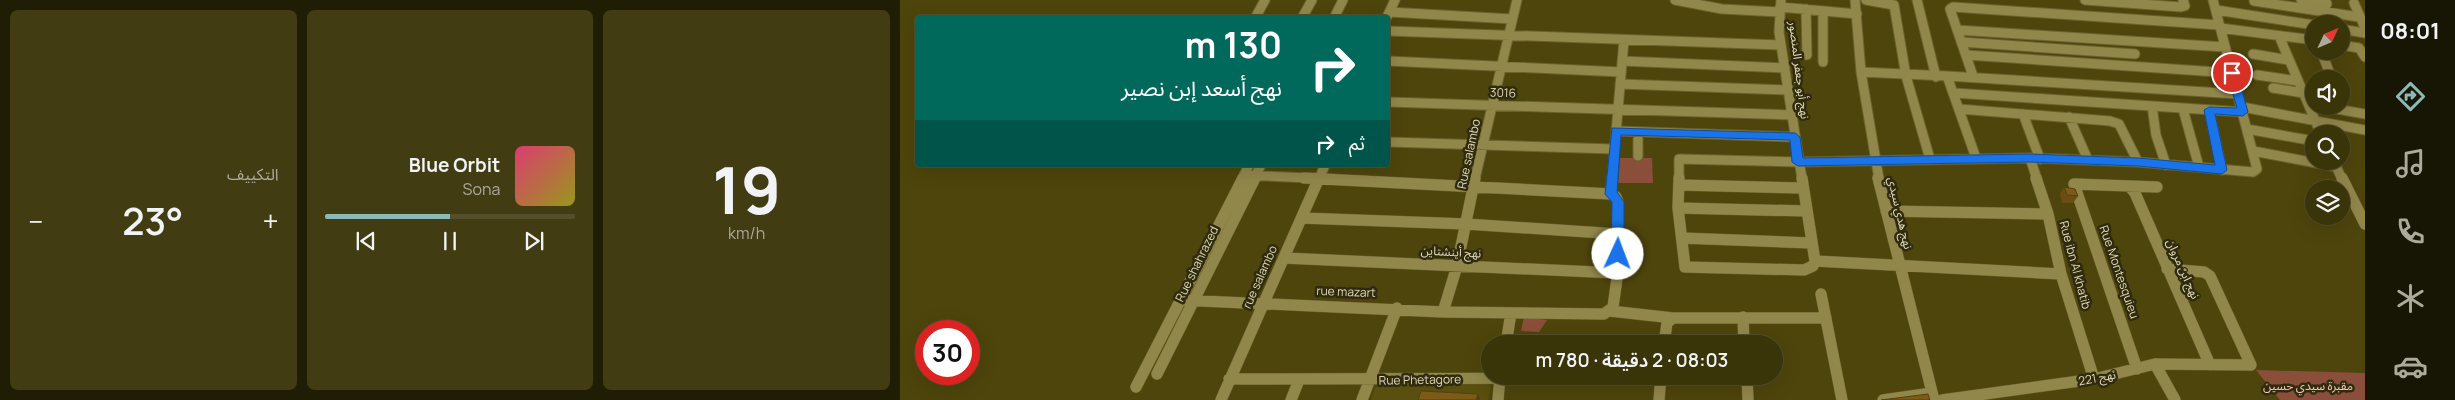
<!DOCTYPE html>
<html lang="ar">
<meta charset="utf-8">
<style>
body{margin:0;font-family:Manrope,"Noto Sans Arabic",sans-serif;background:#413c12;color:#f1f3f6;direction:rtl;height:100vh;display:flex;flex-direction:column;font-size:19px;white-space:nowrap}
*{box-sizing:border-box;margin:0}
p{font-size:16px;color:#abaa9c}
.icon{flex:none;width:28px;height:28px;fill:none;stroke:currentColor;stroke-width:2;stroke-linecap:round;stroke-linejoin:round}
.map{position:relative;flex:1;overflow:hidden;direction:ltr}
.details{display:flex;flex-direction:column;gap:10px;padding:10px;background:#201d05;width:900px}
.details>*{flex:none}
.banner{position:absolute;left:15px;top:15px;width:475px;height:152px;border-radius:5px;box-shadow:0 5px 20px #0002,0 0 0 1px #544f2a;direction:rtl;background:#00695c;color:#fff;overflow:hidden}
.needle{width:32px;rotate:46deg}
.buttons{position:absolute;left:1405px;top:15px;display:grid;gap:10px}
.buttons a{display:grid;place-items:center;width:45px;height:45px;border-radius:50%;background:#3a3409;box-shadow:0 5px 20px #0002,0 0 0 1px #544f2a;font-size:25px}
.speed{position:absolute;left:15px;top:320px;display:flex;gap:10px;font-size:25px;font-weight:700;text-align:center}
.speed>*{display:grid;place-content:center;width:65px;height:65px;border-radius:50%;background:#3a3409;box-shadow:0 5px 20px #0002,0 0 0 1px #544f2a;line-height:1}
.speed .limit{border:8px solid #d22;background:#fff;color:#111}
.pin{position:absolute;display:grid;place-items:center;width:42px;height:42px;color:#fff;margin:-21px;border:2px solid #fff;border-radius:50%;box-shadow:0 1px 5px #0007}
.me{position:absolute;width:55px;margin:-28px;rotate:2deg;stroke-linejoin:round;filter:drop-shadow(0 0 4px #0008)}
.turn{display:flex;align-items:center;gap:18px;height:105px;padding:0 25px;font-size:22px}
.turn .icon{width:65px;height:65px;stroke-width:2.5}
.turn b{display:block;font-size:35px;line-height:42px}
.then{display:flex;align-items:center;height:48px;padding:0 25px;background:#0003;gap:10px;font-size:19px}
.big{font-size:38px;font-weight:600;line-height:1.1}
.details .widget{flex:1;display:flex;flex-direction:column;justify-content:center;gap:8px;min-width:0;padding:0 18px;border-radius:8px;background:#413c12}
.details .dial{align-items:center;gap:0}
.dial b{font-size:65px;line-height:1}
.song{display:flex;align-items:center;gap:15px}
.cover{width:60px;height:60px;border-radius:8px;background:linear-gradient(135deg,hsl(340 70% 55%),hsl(60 70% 35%))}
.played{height:5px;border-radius:2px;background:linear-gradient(90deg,#8bbbb9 50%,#544f2a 50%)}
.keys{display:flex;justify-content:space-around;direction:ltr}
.heat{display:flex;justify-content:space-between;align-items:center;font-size:28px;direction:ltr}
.details .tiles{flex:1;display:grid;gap:10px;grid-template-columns:repeat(3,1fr)}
.trip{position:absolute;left:581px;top:335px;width:302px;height:50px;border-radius:25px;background:#3a3409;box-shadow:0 5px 20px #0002,0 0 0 1px #544f2a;font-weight:600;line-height:50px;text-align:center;direction:rtl}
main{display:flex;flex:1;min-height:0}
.tab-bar{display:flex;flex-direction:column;width:90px;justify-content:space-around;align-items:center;background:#171504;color:#abaa9c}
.tab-bar .icon{width:35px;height:35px}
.tab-bar .on{color:#8bbbb9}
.tab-bar b{font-size:22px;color:#f1f3f6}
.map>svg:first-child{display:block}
.built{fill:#594f0e}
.green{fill:#8b4e3a}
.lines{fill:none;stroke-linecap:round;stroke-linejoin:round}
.minor-far1-casing{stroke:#6b632e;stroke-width:11}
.minor-casing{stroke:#6b632e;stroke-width:12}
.minor-far1{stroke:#92874b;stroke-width:9}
.minor{stroke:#92874b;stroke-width:11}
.wall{fill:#6b4d14}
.shaded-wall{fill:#573f10}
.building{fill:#7c5a17;stroke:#573f10}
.route{fill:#1a73e8;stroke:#114b97}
.labels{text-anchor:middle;stroke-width:5;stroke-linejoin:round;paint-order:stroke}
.street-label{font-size:12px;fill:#dfd9b7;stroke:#302b0e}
.park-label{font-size:12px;fill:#f9c8b7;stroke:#302b0e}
</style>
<main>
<nav class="tab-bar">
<b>08:01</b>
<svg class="icon on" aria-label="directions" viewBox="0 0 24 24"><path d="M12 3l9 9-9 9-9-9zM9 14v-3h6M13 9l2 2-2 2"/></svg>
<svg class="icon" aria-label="music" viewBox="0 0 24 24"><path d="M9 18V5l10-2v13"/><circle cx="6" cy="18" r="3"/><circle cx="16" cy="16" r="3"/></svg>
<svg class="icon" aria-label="phone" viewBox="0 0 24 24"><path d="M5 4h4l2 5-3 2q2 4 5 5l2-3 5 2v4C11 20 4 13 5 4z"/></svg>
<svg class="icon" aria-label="climate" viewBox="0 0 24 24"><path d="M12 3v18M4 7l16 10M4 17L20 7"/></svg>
<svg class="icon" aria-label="car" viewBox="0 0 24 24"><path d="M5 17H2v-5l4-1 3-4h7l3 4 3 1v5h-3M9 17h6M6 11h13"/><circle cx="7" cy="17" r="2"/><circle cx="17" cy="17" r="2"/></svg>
</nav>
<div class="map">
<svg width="1465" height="400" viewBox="0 0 1465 400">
<rect width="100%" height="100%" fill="#4e450c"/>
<!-- built -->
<path class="built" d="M587 384 591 386 588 400H471L475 387 479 386Z"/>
<!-- green -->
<path class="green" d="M720 158H752L753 183H718Z
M624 317 647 320 639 332 621 331Z
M1356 370 1465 373V400H1380Z"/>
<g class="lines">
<!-- minor-far1 casing -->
<g class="minor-far1-casing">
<path id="minor-far1" d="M775 0 822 9 879 12
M881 0 879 32 902 179
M955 0 961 72
M966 0 994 5 1006 76 1030 159
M1017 0 1036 77
M1185 0 1281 7 1285 6 1283 0
M1401 0 1427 4 1425 0
M1354 1 1459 17
M1454 3 1465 28
M880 7 957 14
M906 9 907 55
M1316 10 1414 25
M923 11V62
M489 12 612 19
M487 17 495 0
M355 18 365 0
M402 18 412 0
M434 18 443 0
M1320 28 1414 40
M1441 29 1465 33
M1057 30 1325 47
M488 31 881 45
M1379 36 1421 134
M1061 42 1235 54
M1441 45 1459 48 1465 57
M1421 51 1432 79
M1353 54 1389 60
M1066 55 1332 73
M488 61 721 72
M722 61 885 68
M1357 75 1398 81
M1047 76 1338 94
M1073 76 1050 9 1053 7 1319 25
M720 84 888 90
M1373 88 1403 93
M1054 93 1343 112
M488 102 892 115
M1252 106 1256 135 1266 165
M1420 106 1465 114
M1342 107 1465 130
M1059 109 1210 121 1219 124 1238 162
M1283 109 1299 167
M1309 110 1322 170
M1123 114 1140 159
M1169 117 1188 160
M1347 129 1414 141
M716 131 895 137
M738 132V156
M488 142 713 149
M1353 151 1437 167
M1130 158 1137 179
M1434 162 1442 179
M344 175 433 179
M342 179 349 165
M354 179 361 165
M419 179 425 165
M575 179 617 0
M712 179 724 40
M779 179V159L898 162 1130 158 1238 162 1353 172 1357 169 1313 0
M979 179 961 72 1047 76 1076 158"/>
</g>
<!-- minor casing -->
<g class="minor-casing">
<path id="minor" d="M779 178 778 208 785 267 904 270 913 266 915 261
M902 178 915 261
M978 178 1034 400
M1136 178 1148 214 1161 274 1194 379
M1442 178 1465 224
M779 185 902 188
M1229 186 1235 193 1310 365
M711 194 712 178
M778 208 906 211
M986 211 1148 214
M402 218 566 224 718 234
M782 238 911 243
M384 258 717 273
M915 261 1161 274
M921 294 942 400
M280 300 543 312 704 314 713 307 718 271V202L716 197 711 194 404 178
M710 311 773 318
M543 312 557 266 575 178
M843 317 844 344
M606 344 611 313
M764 344 767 323 773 318H926
M1255 364 1275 400
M1237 369 1174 184 1257 187
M257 374 355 178
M847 376 848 400
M329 379 710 378
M236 387 343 178
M321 400 419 178
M391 400 399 380
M462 400 497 308
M598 400 600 376
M759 400 761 376
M983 400 1032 393
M1042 400 1194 379 1255 364 1351 365 1310 276 1304 272 1267 269"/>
</g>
<!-- minor-far1 -->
<use href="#minor-far1" class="minor-far1"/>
<!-- minor -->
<use href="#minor" class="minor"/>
</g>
<!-- wall -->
<path class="wall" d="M1164 187 1178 196 1173 203H1162L1160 194Z"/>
<!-- shaded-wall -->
<path class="shaded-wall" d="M578 394 580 400H576Z"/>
<!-- building -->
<path class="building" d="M1164 187 1175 189 1178 196 1167 195Z
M521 391 578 394 576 400H518Z
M1028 394 1030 400H981Z"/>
<!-- route -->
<path class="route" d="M1332 70 1337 73 1348 112 1343 116 1315 114 1327 170 1322 174 1238 166 1130 162 898 166 892 162 890 140 721 135 717 192 724 202V254L718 258 711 254 712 202 705 194 712 128 895 133 900 137 903 158 1130 154 1238 158 1315 165 1304 110 1309 107 1337 108 1327 73Z"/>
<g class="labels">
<!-- street labels -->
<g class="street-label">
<text transform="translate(899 70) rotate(83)" y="4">نهج أبو جعفر المنصور</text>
<text transform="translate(603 93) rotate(2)" y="4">3016</text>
<text transform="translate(569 154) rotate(-78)" y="4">Rue salambo</text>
<text transform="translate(1000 213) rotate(77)" y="4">نهج هدي سيدي</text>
<text transform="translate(551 252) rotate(3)" y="4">نهج أينشتاين</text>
<text transform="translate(297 264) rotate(-64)" y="4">Rue shahrazed</text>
<text transform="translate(1175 265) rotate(75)" y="4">Rue ibn Al khatib</text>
<text transform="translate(1283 269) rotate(66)" y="4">نهج ابن مروان</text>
<text transform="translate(1219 272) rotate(71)" y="4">Rue Montesquieu</text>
<text transform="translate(360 277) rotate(-66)" y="4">rue salambo</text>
<text transform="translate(446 292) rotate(2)" y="4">rue mazart</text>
<text transform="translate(1197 378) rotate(-11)" y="4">نهج 221</text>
<text transform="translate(520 380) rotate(-1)" y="4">Rue Phetagore</text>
</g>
<!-- park labels -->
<g class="park-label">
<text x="1408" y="390">مقبرة سيدي حسين</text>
</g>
</g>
</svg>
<div class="buttons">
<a><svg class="needle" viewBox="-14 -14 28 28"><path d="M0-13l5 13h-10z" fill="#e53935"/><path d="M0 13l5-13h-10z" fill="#abaa9c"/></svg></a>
<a><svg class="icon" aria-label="sound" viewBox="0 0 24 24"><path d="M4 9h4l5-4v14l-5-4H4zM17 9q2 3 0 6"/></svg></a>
<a><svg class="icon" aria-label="search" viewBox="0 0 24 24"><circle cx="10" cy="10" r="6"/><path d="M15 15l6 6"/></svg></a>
<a><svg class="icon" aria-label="layers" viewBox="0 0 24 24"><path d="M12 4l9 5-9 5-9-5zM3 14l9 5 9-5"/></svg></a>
</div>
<div class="speed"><div class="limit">30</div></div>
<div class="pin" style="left:1332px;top:73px;background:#d93025"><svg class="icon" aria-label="arrive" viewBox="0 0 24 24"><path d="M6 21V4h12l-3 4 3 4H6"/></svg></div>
<svg class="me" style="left:718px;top:254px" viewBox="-20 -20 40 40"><circle r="19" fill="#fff"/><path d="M0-13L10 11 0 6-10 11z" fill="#1a73e8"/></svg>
<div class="trip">08:03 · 2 دقيقة · 780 m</div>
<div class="banner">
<div class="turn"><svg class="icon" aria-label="right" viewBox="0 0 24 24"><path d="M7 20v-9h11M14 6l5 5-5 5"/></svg><div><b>130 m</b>نهج أسعد إبن نصير</div></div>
<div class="then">ثم<svg class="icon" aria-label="right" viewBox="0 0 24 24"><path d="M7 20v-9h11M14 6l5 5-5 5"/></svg></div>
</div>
</div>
<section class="details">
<div class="tiles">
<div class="widget dial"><b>19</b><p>km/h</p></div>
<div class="widget">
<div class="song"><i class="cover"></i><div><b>Blue Orbit</b><p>Sona</p></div></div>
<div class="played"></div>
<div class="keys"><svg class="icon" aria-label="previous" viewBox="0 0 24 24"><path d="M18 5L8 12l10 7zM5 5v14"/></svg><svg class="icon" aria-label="pause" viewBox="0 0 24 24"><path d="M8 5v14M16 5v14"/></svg><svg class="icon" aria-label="next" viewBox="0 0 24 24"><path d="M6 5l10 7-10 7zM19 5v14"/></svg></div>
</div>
<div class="widget"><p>التكييف</p>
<div class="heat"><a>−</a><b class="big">23°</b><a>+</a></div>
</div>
</div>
</section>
</main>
